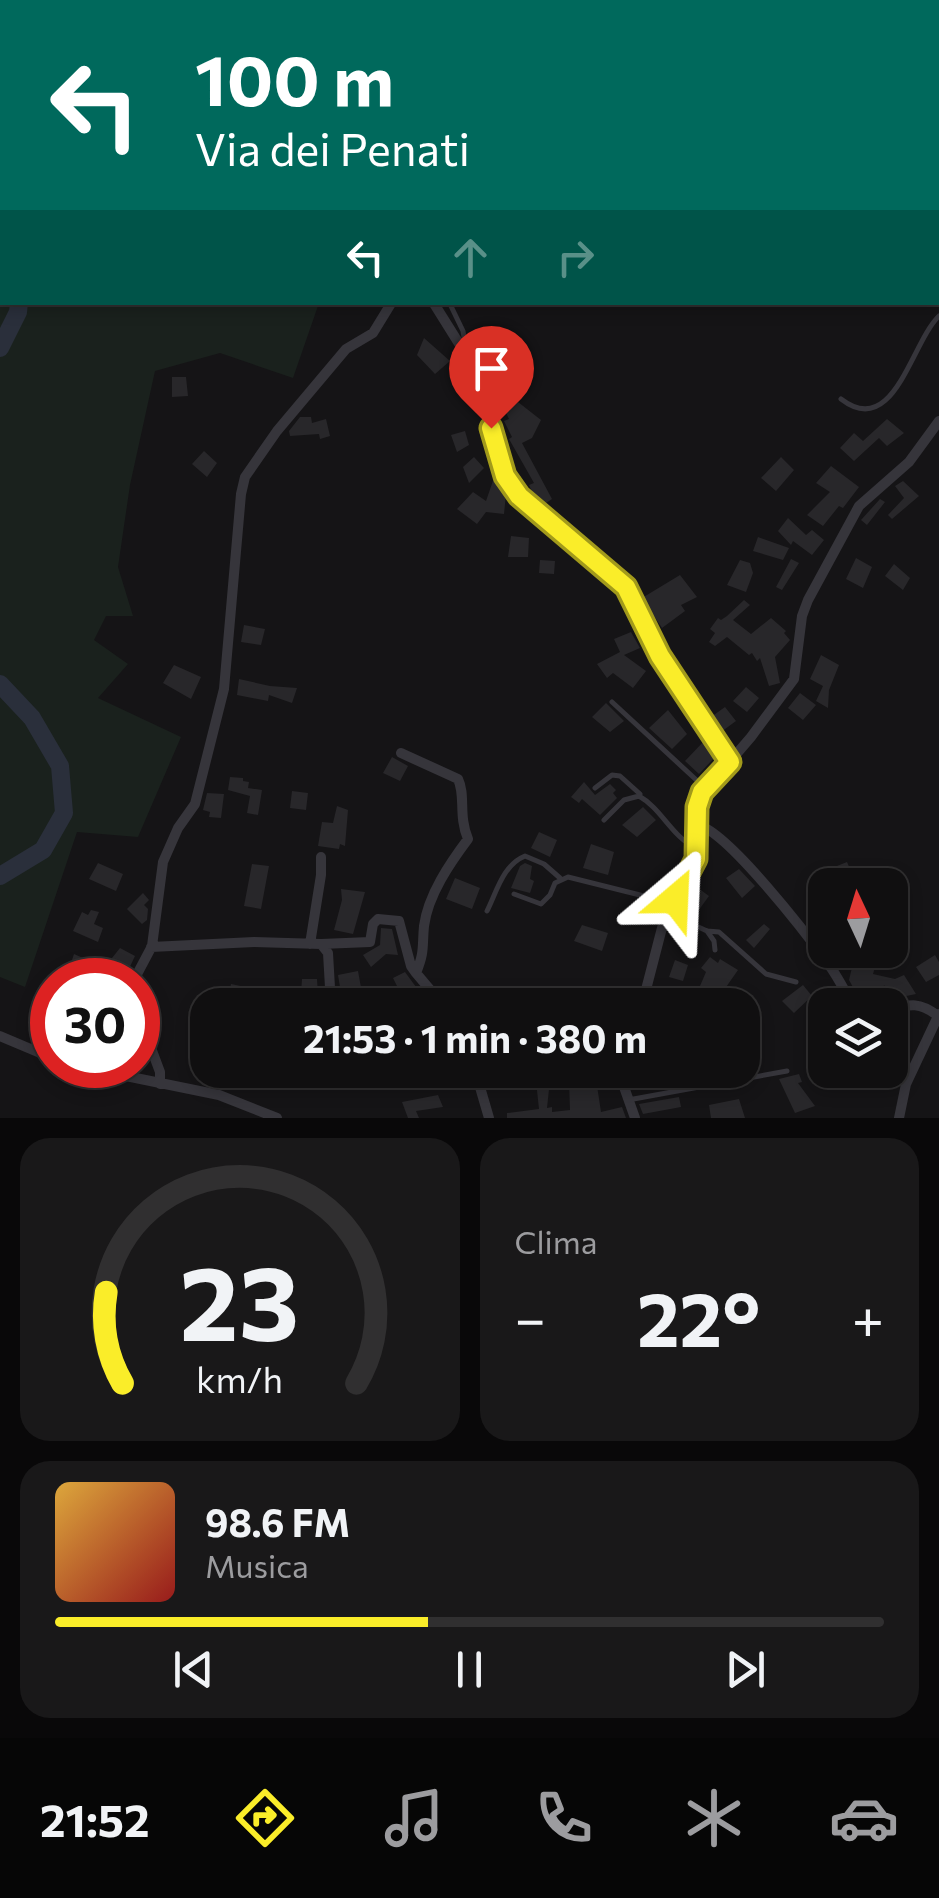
<!DOCTYPE html>
<html lang="it">
<meta charset="utf-8">
<style>
body{margin:0;font-family:Commissioner,sans-serif;background:#191819;color:#f1f3f6;height:100vh;display:flex;flex-direction:column;font-size:38px;white-space:nowrap}
*{box-sizing:border-box;margin:0}
p{font-size:32px;color:#9c9c9f}
.icon{flex:none;width:55px;height:55px;fill:none;stroke:currentColor;stroke-width:2;stroke-linecap:round;stroke-linejoin:round}
.map{position:relative;height:1118px;overflow:hidden}
.side{display:flex;flex-direction:column;gap:20px;padding:20px;background:#090809;flex:1}
.side>*{flex:none}
.banner{position:absolute;left:0px;top:0px;width:940px;height:305px;box-shadow:0 5px 15px #0003,0 0 0 2px #302f30;background:#00695c;color:#fff;overflow:hidden}
.needle{width:65px;rotate:356deg}
.tools{position:absolute;left:808px;top:868px;display:grid;gap:20px}
.tools a{display:grid;place-items:center;width:100px;height:100px;border-radius:20px;background:#100f10;box-shadow:0 5px 15px #0003,0 0 0 2px #302f30;font-size:50px}
.speed{position:absolute;left:30px;top:958px;display:flex;gap:20px;font-size:50px;font-weight:700;text-align:center}
.speed>*{display:grid;place-content:center;width:130px;height:130px;border-radius:50%;background:#100f10;box-shadow:0 5px 15px #0003,0 0 0 2px #302f30;line-height:1}
.speed .limit{border:15px solid #d22;background:#fff;color:#111}
.pin{position:absolute;display:grid;place-items:center;width:85px;height:85px;color:#fff;margin:-102px -42px;border-radius:50% 50% 50% 0;rotate:-45deg;box-shadow:0 0 10px #0007}
.pin .icon{rotate:45deg}
.me{position:absolute;width:110px;margin:-55px;rotate:26deg;stroke-linejoin:round;filter:drop-shadow(0 0 8px #0008)}
.turn{display:flex;align-items:center;gap:35px;height:210px;padding:0 30px;font-size:45px}
.turn .icon{width:130px;height:130px;stroke-width:2.5}
.turn b{display:block;font-size:70px;line-height:85px}
.lanes{display:flex;align-items:center;height:95px;padding:0 30px;background:#0003;justify-content:center;gap:50px;direction:ltr}
.lanes .off{opacity:.35}
.big{font-size:75px;font-weight:700;line-height:1.1}
.side .card{flex:1;display:flex;flex-direction:column;justify-content:center;gap:15px;min-width:0;padding:0 35px;border-radius:30px;background:#191819}
.side .dial{align-items:center;gap:0}
.dial svg{height:260px;overflow:visible;fill:none;stroke:#302f30;stroke-width:7;stroke-linecap:round;text-anchor:middle}
.dial text{fill:#f1f3f6;stroke:none}
.song{display:flex;align-items:center;gap:30px}
.cover{width:120px;height:120px;border-radius:15px;background:linear-gradient(135deg,hsl(40 70% 55%),hsl(0 70% 35%))}
.played{height:10px;border-radius:5px;background:linear-gradient(90deg,#faed29 45%,#302f30 45%)}
.keys{display:flex;justify-content:space-around;direction:ltr}
.heat{display:flex;justify-content:space-between;align-items:center;font-size:55px;direction:ltr}
.side .tiles{flex:1;display:grid;gap:20px;grid-template-columns:1fr 1fr}
.card:last-child{grid-column:span 2}
.trip{position:absolute;left:190px;top:988px;width:570px;height:100px;border-radius:30px;background:#100f10;box-shadow:0 5px 15px #0003,0 0 0 2px #302f30;font-weight:700;line-height:100px;text-align:center}
.tabs{display:flex;height:160px;justify-content:space-around;align-items:center;background:#060606;color:#9c9c9f}
.tabs .icon{width:70px;height:70px}
.tabs .current{color:#faed29}
.tabs b{font-size:45px;color:#f1f3f6}
.map>svg:first-child{display:block}
.green{fill:#1a211d}
.lines{fill:none;stroke-linecap:round;stroke-linejoin:round}
.river{stroke:#2a2f3b;stroke-width:18}
.building{fill:#28272a;fill-rule:evenodd}
.lane{stroke:#36353b;stroke-width:5}
.street{stroke:#36353b;stroke-width:10}
.route-casing{stroke:#a29a1b;stroke-width:25}
.route{stroke:#faed29;stroke-width:18}
</style>
<div class="map">
<svg width="939" height="1118" viewBox="0 0 939 1118">
<rect width="100%" height="100%" fill="#151416"/>
<!-- green -->
<path class="green" d="M118 0H365L366 2H115Z
M0 41H2V302L319 303 293 378 220 353 155 371 130 485 118 567 133 616H106L94 640 128 664 98 698 181 737 138 837 77 832 25 987 0 977Z"/>
<g class="lines">
<!-- river -->
<path class="river" d="M80 2 83 0
M0 348 18 312 19 302
M0 684 32 718 60 766 64 813 43 850 0 876"/>
</g>
<!-- building -->
<path class="building" d="M424 338 450 361 435 374 417 355Z
M172 377H186L188 396 172 397Z
M500 387 512 407 518 402 541 420 532 438 522 443 552 499 543 505 535 498 529 485 534 483 509 439 512 437 504 421 509 419 495 390Z
M300 417H311L312 423 326 419 330 436 320 439 319 434 290 436 289 431Z
M887 419 904 433 887 446 879 438 854 461 840 448 854 433 863 441Z
M465 431 469 445 457 452 451 435Z
M204 451 217 463 207 477 192 464Z
M474 457 484 468 469 483 463 467Z
M781 457 794 470 776 491 761 478Z
M831 466 859 487 843 508 839 506 823 526 807 515 830 492 816 483Z
M495 475 506 494 504 514 486 512 477 524 457 509 473 492 486 501Z
M903 481 919 496 892 519 888 515 904 498 895 486Z
M880 499 885 502 867 525 861 520Z
M788 518 806 535 812 530 824 540 812 555 793 541 791 545 778 531Z
M511 536 529 538 528 557H508Z
M758 537 789 548 783 560 753 551Z
M856 558 872 567 863 588 846 579Z
M791 559 799 563 782 590 776 587Z
M540 560 555 561 554 574 539 573Z
M740 560 750 563 753 573 746 592 727 585Z
M894 564 910 578 903 590 885 576Z
M680 575 697 597 681 605 685 611 662 628 642 598Z
M744 600 750 605 733 620 751 634 771 618 786 631 784 633 790 640 775 657 780 683 769 686 760 658 757 661 752 653 749 655 727 637 715 646 709 642 715 633 710 629 718 618 721 620 727 616Z
M244 625 265 629 261 645 241 642Z
M631 632 640 648 624 655 646 671 633 688 613 673 607 678 597 664 620 652 614 639Z
M821 655 839 665 829 690 828 708 816 701 823 686 810 679Z
M174 665 201 677 191 699 163 683Z
M239 679 270 686 297 688 292 703 269 695 268 701 237 695Z
M746 687 759 698 747 712 733 701Z
M800 693 816 705 803 720 788 708Z
M606 703 624 721 610 732 592 717Z
M725 707 736 721 721 732 711 717Z
M668 710 687 734 672 749 649 728Z
M705 740 716 756 699 774 685 761Z
M392 757 408 766 400 781 383 773Z
M230 777 243 778V781L249 782 248 788 262 790 258 815 247 813 250 796 228 790Z
M584 782 595 795 610 784 616 790 613 793 617 798 600 815 582 799 579 803 571 797Z
M292 791 308 793 306 810 290 808Z
M207 793 224 794 221 818 209 817 210 812 203 810Z
M337 806 348 810 345 846 340 844 339 849 318 846 322 822 333 823Z
M643 807 656 820 637 837 622 825Z
M539 832 557 840 550 857 531 848Z
M591 844 614 852 608 875 583 868Z
M847 862 857 885H825L824 909 812 876Z
M98 863 123 874 116 891 89 879Z
M525 863 532 866 530 879 534 881 530 893 511 888 520 866Z
M252 864 269 866 261 909 244 906Z
M739 869 755 886 742 898 726 878Z
M455 878 480 888 472 909 446 899Z
M694 885 709 896 693 918 679 911Z
M341 889 365 892 353 934 334 930 342 900Z
M143 893 149 900 144 905 148 909 147 920 142 924 127 909Z
M91 910 99 912 94 924 103 928 98 942 73 931 82 912 88 915Z
M764 924 770 929 754 948 746 940Z
M582 925 608 933 602 951 574 941Z
M681 926 695 932 690 947 674 941Z
M381 928 392 929 398 955 386 954 371 967 363 955 380 945Z
M120 948 135 956 127 973 108 963Z
M864 950 871 952 870 958 877 960 873 974 895 979 904 975 916 994 892 999 884 985 882 999 868 996 866 1000 859 998 849 980 855 955 862 957Z
M74 954 83 958 78 978 67 975Z
M935 955 939 962V975L926 982 916 967Z
M710 957 718 963 720 959 738 970 724 990 737 997 731 1005H717L720 1001 697 993 706 972 701 968Z
M675 960 688 965 683 981 669 977Z
M358 971 362 993 358 994 362 1005H343L338 975Z
M405 972 416 987 402 993 404 999 397 1002 392 991 398 988 393 978Z
M302 979H317L318 995 301 994Z
M231 984 250 988 247 1005H227Z
M803 985 812 996 794 1013 782 1001Z
M546 1070H581L580 1081 596 1079 601 1112 622 1107 626 1118H507V1113L539 1109 535 1072ZM550 1080 569 1081 570 1110 552 1112V1107L547 1108Z
M799 1074 802 1082 798 1083 815 1106 795 1113 779 1079Z
M438 1095 443 1107 416 1111 419 1118H408L402 1102Z
M679 1097 681 1107 643 1114 639 1104Z
M739 1099 745 1118H711L709 1105Z"/>
<g class="lines">
<!-- lane -->
<path class="lane" d="M449 302 463 331 466 349
M841 399C894 440 911 343 939 316
M612 702 705 788
M595 788 612 775 620 776 640 794
M604 820 624 800 639 796C662 809 671 836 696 848
M514 894 541 904 550 895 555 883 568 877 672 903
M487 911C497 891 503 865 525 856L544 864 560 878
M670 914 707 931 719 932 766 974 796 982
M707 931 714 941 715 950
M687 1088 699 1070
M628 1100 787 1071"/>
<!-- street -->
<path class="street" d="M391 0V2
M805 0 807 2
M408 2 410 0
M683 2V0
M938 210 939 215
M433 302 463 350 481 387 505 477 519 496 626 587 660 656 730 762
M697 825C726 829 809 937 829 965 838 977 845 992 853 1005
M310 944 321 875V857
M321 944 370 942 373 924 378 919 399 921 411 966 416 973C425 951 422 947 424 926 428 895 450 863 468 839 458 815 466 796 458 779L401 753
M151 947 254 942 321 944 328 953 331 1005
M416 973 443 1005
M134 980 152 946 163 862 178 828 195 804 224 689 241 494 245 477 277 431 346 349 373 333 392 302
M642 1005 663 924 696 859 697 807 703 793 751 737 794 679 802 616 808 600 859 506 909 462 939 421
M890 1009C911 1004 920 1002 938 1016
M138 1013 160 1072V1084
M0 1036 52 1058
M72 1065 219 1095 277 1118
M475 1070 489 1118
M618 1070 635 1118
M899 1118 906 1084 939 1014"/>
</g>
<g class="lines">
<!-- route casing -->
<g class="route-casing">
<path id="route" d="M491 428 505 476 519 496 626 587 660 656 730 762 702 792 697 807 696 859 675 899"/>
</g>
<!-- route -->
<use href="#route" class="route"/>
</g>
</svg>
<div class="tools">
<a><svg class="needle" viewBox="-14 -14 28 28"><path d="M0-13l5 13h-10z" fill="#e53935"/><path d="M0 13l5-13h-10z" fill="#9c9c9f"/></svg></a>
<a><svg class="icon" aria-label="layers" viewBox="0 0 24 24"><path d="M12 4l9 5-9 5-9-5zM3 14l9 5 9-5"/></svg></a>
</div>
<div class="speed"><div class="limit">30</div></div>
<div class="pin" style="left:491px;top:428px;background:#d93025"><svg class="icon" aria-label="arrive" viewBox="0 0 24 24"><path d="M6 21V4h12l-3 4 3 4H6"/></svg></div>
<svg class="me" style="left:675px;top:899px" viewBox="-20 -20 40 40"><path d="M0-17L14 15 0 8-14 15z" fill="#faed29" stroke="#fff" stroke-width="4"/></svg>
<div class="trip">21:53 · 1 min · 380 m</div>
<div class="banner">
<div class="turn"><svg class="icon" aria-label="left" viewBox="0 0 24 24"><path d="M17 20v-9H6M10 6l-5 5 5 5"/></svg><div><b>100 m</b>Via dei Penati</div></div>
<div class="lanes"><svg class="icon" aria-label="left" viewBox="0 0 24 24"><path d="M17 20v-9H6M10 6l-5 5 5 5"/></svg><svg class="icon off" aria-label="ahead" viewBox="0 0 24 24"><path d="M12 20V5M6 11l6-6 6 6"/></svg><svg class="icon off" aria-label="right" viewBox="0 0 24 24"><path d="M7 20v-9h11M14 6l5 5-5 5"/></svg></div>
</div>
</div>
<section class="side">
<div class="tiles">
<div class="card dial"><svg viewBox="0 0 100 80">
<path d="M14 69A42 42 0 1 1 86 69"/>
<path d="M14 69A42 42 0 0 1 9 41" stroke="#faed29"/>
<text x="50" y="56" font-size="32" font-weight="700">23</text>
<text x="50" y="72" font-size="11">km/h</text>
</svg></div>
<div class="card"><p>Clima</p>
<div class="heat"><a>−</a><b class="big">22°</b><a>+</a></div>
</div>
<div class="card">
<div class="song"><i class="cover"></i><div><b>98.6 FM</b><p>Musica</p></div></div>
<div class="played"></div>
<div class="keys"><svg class="icon" aria-label="previous" viewBox="0 0 24 24"><path d="M18 5L8 12l10 7zM5 5v14"/></svg><svg class="icon" aria-label="pause" viewBox="0 0 24 24"><path d="M8 5v14M16 5v14"/></svg><svg class="icon" aria-label="next" viewBox="0 0 24 24"><path d="M6 5l10 7-10 7zM19 5v14"/></svg></div>
</div>
</div>
</section>
<nav class="tabs">
<b>21:52</b>
<svg class="icon current" aria-label="directions" viewBox="0 0 24 24"><path d="M12 3l9 9-9 9-9-9zM9 14v-3h6M13 9l2 2-2 2"/></svg>
<svg class="icon" aria-label="music" viewBox="0 0 24 24"><path d="M9 18V5l10-2v13"/><circle cx="6" cy="18" r="3"/><circle cx="16" cy="16" r="3"/></svg>
<svg class="icon" aria-label="phone" viewBox="0 0 24 24"><path d="M5 4h4l2 5-3 2q2 4 5 5l2-3 5 2v4C11 20 4 13 5 4z"/></svg>
<svg class="icon" aria-label="climate" viewBox="0 0 24 24"><path d="M12 3v18M4 7l16 10M4 17L20 7"/></svg>
<svg class="icon" aria-label="car" viewBox="0 0 24 24"><path d="M5 17H2v-5l4-1 3-4h7l3 4 3 1v5h-3M9 17h6M6 11h13"/><circle cx="7" cy="17" r="2"/><circle cx="17" cy="17" r="2"/></svg>
</nav>
